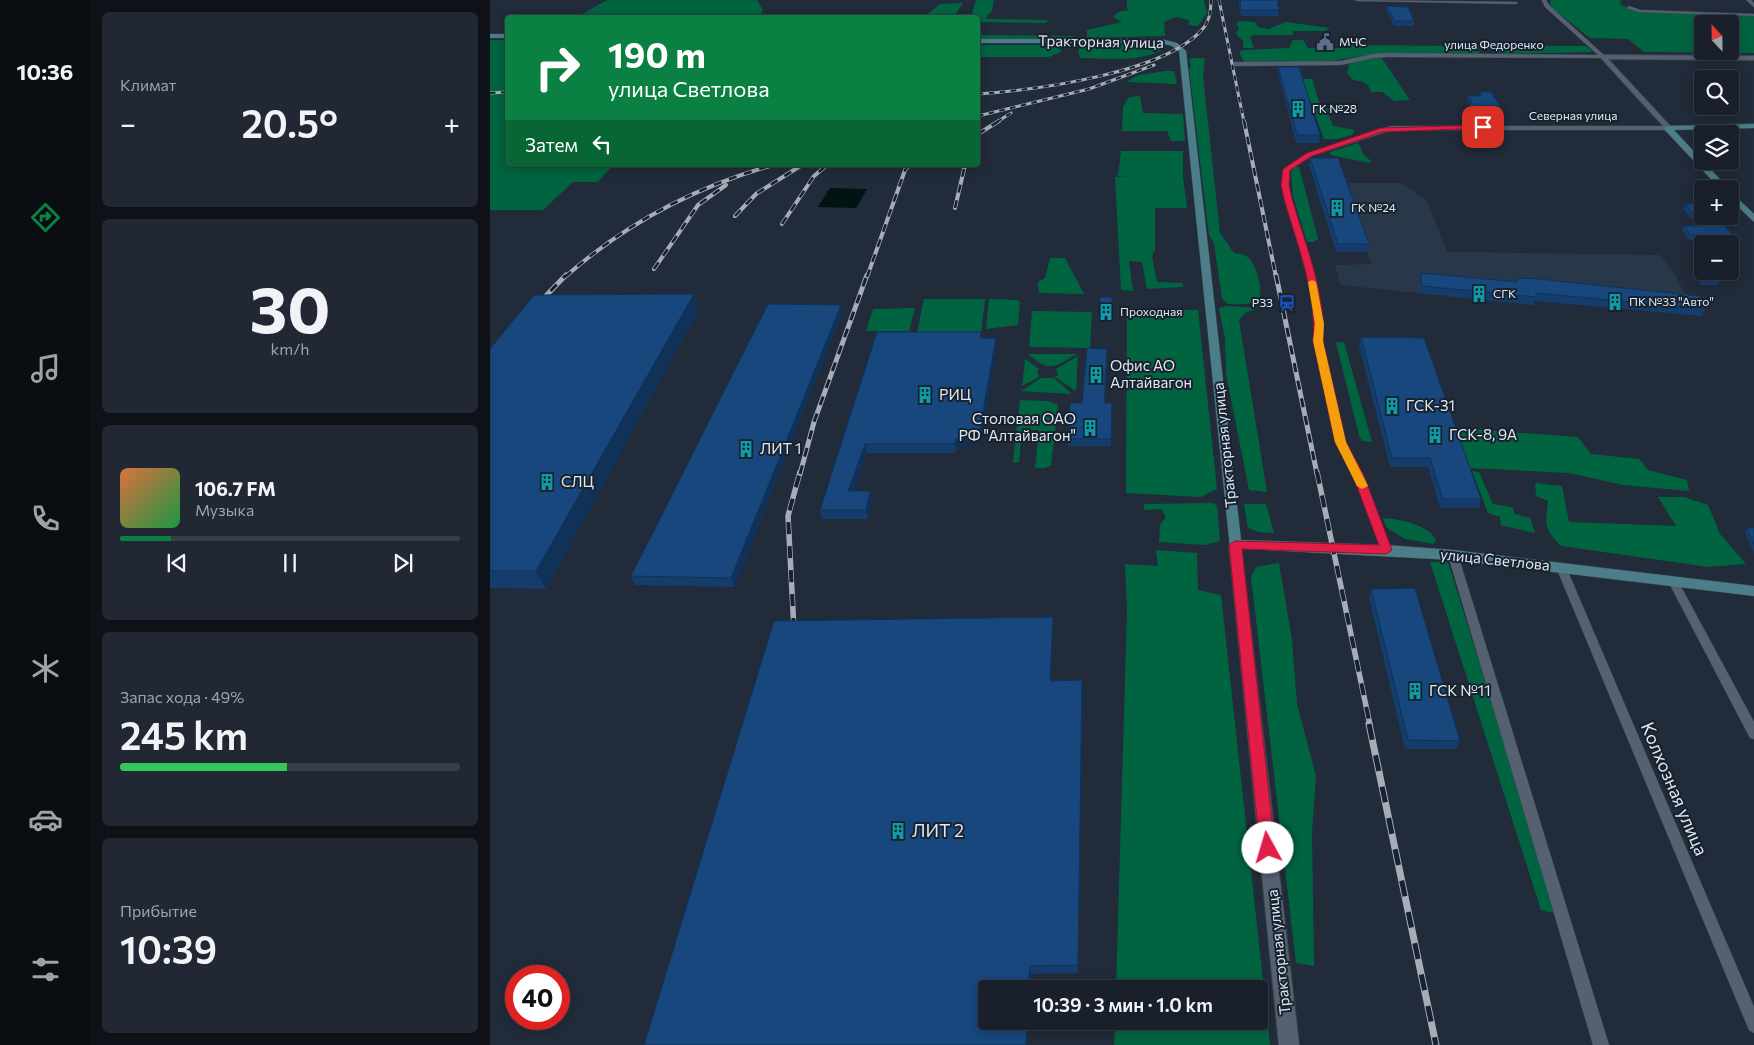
<!DOCTYPE html>
<html lang="ru">
<meta charset="utf-8">
<style>
body{margin:0;font-family:Commissioner,sans-serif;background:#222833;color:#f1f3f6;height:100vh;display:flex;flex-direction:column;font-size:19px;white-space:nowrap}
*{box-sizing:border-box;margin:0}
p{font-size:16px;color:#9fa3a9}
.icon{flex:none;width:28px;height:28px;fill:none;stroke:currentColor;stroke-width:2;stroke-linecap:round;stroke-linejoin:round}
.map{position:relative;flex:1;overflow:hidden}
.sheet{display:flex;flex-direction:column;gap:12px;padding:12px;background:#0e1218;width:400px}
.sheet>*{flex:none}
.top-card{position:absolute;left:15px;top:15px;width:475px;height:152px;border-radius:5px;box-shadow:0 2px 12px #0003,0 0 0 1px #373e47;background:#0b8043;color:#fff;overflow:hidden}
.needle{width:32px;rotate:338deg}
.buttons{position:absolute;left:1204px;top:15px;display:grid;gap:10px}
.buttons a{display:grid;place-items:center;width:45px;height:45px;border-radius:5px;background:#19202b;box-shadow:0 2px 12px #0003,0 0 0 1px #373e47;font-size:25px}
.speed{position:absolute;left:15px;top:965px;display:flex;gap:10px;font-size:25px;font-weight:700;text-align:center}
.speed>*{display:grid;place-content:center;width:65px;height:65px;border-radius:50%;background:#19202b;box-shadow:0 2px 12px #0003,0 0 0 1px #373e47;line-height:1}
.speed .limit{border:8px solid #d22;background:#fff;color:#111}
.pin{position:absolute;display:grid;place-items:center;width:42px;height:42px;color:#fff;margin:-21px;border-radius:10px;box-shadow:0 2px 8px #0006}
.me{position:absolute;width:55px;margin:-28px;rotate:354deg;stroke-linejoin:round;filter:drop-shadow(0 0 4px #0008)}
.turn{display:flex;align-items:center;gap:18px;height:105px;padding:0 20px;font-size:22px}
.turn .icon{width:65px;height:65px;stroke-width:2.5}
.turn b{display:block;font-size:35px;line-height:42px}
.then{display:flex;align-items:center;height:48px;padding:0 20px;background:#0003;gap:10px;font-size:19px}
.big{font-size:38px;font-weight:600;line-height:1.1}
.sheet .card{flex:1;display:flex;flex-direction:column;justify-content:center;gap:8px;min-width:0;padding:0 18px;border-radius:8px;background:#222833}
.sheet .dial{align-items:center;gap:0}
.dial b{font-size:65px;line-height:1}
.song{display:flex;align-items:center;gap:15px}
.cover{width:60px;height:60px;border-radius:8px;background:linear-gradient(135deg,hsl(20 70% 55%),hsl(140 70% 35%))}
.played{height:5px;border-radius:2px;background:linear-gradient(90deg,#0b8043 15%,#373e47 15%)}
.keys{display:flex;justify-content:space-around;direction:ltr}
.heat{display:flex;justify-content:space-between;align-items:center;font-size:28px;direction:ltr}
.charge{height:8px;border-radius:4px;background:linear-gradient(90deg,#34c759 49%,#373e47 0)}
.trip{position:absolute;left:488px;top:980px;width:290px;height:50px;border-radius:5px;background:#19202b;box-shadow:0 2px 12px #0003,0 0 0 1px #373e47;font-weight:600;line-height:50px;text-align:center}
main{display:flex;flex:1;min-height:0}
.tab-bar{display:flex;flex-direction:column;width:90px;justify-content:space-around;align-items:center;background:#0a0d11;color:#9fa3a9}
.tab-bar .icon{width:35px;height:35px}
.tab-bar .current{color:#0b8043}
.tab-bar b{font-size:22px;color:#f1f3f6}
.map>svg:first-child{display:block}
.built{fill:#283849}
.green{fill:#006440;fill-rule:evenodd}
.water{fill:#021313}
.lines{fill:none;stroke-linecap:round;stroke-linejoin:round}
.minor-casing{stroke:#3d4752;stroke-width:1}
.tertiary-casing{stroke:#3d4752;stroke-width:2}
.secondary-casing{stroke:#3d4752;stroke-width:1}
.minor{fill:#556171;fill-rule:evenodd}
.tertiary{fill:#556171;fill-rule:evenodd}
.secondary{fill:#4c7e89;fill-rule:evenodd}
.rail-far4-casing{stroke:#a5aeb8;stroke-width:3}
.rail-far3-casing{stroke:#a5aeb8;stroke-width:4}
.rail-far2-casing{stroke:#a5aeb8;stroke-width:5}
.rail-far1-casing{stroke:#a5aeb8;stroke-width:5.5}
.rail-casing{stroke:#a5aeb8;stroke-width:7}
.rail-far4{stroke:#17222e;stroke-width:2;stroke-dasharray:5.5;stroke-linecap:butt}
.rail-far3{stroke:#17222e;stroke-width:2.5;stroke-dasharray:8;stroke-linecap:butt}
.rail-far2{stroke:#17222e;stroke-width:3;stroke-dasharray:9;stroke-linecap:butt}
.rail-far1{stroke:#17222e;stroke-width:4;stroke-dasharray:12;stroke-linecap:butt}
.rail{stroke:#17222e;stroke-width:5;stroke-dasharray:16;stroke-linecap:butt}
.wall{fill:#143d6c}
.shaded-wall{fill:#103258}
.building{fill:#17477d;stroke:#103258}
.route{fill:#e11d48;stroke:#92132f}
.slow{fill:#f59e0b}
.labels{text-anchor:middle;stroke-width:4;stroke-linejoin:round;paint-order:stroke}
.far-poi-label{font-size:12px;fill:#dfe7f0;stroke:#17222e;text-anchor:start}
.far-street-label{font-size:12px;fill:#dfe7f0;stroke:#17222e}
.street-label{font-size:15px;fill:#dfe7f0;stroke:#17222e}
.poi-label{font-size:15px;fill:#dfe7f0;stroke:#17222e;text-anchor:start}
.near-street-label{font-size:18px;fill:#dfe7f0;stroke:#17222e}
.near-poi-label{font-size:18px;fill:#dfe7f0;stroke:#17222e;text-anchor:start}
</style>
<main>
<nav class="tab-bar">
<b>10:36</b>
<svg class="icon current" aria-label="directions" viewBox="0 0 24 24"><path d="M12 3l9 9-9 9-9-9zM9 14v-3h6M13 9l2 2-2 2"/></svg>
<svg class="icon" aria-label="music" viewBox="0 0 24 24"><path d="M9 18V5l10-2v13"/><circle cx="6" cy="18" r="3"/><circle cx="16" cy="16" r="3"/></svg>
<svg class="icon" aria-label="phone" viewBox="0 0 24 24"><path d="M5 4h4l2 5-3 2q2 4 5 5l2-3 5 2v4C11 20 4 13 5 4z"/></svg>
<svg class="icon" aria-label="climate" viewBox="0 0 24 24"><path d="M12 3v18M4 7l16 10M4 17L20 7"/></svg>
<svg class="icon" aria-label="car" viewBox="0 0 24 24"><path d="M5 17H2v-5l4-1 3-4h7l3 4 3 1v5h-3M9 17h6M6 11h13"/><circle cx="7" cy="17" r="2"/><circle cx="17" cy="17" r="2"/></svg>
<svg class="icon" aria-label="filters" viewBox="0 0 24 24"><path d="M4 7h16M4 17h16"/><circle cx="9" cy="7" r="2"/><circle cx="15" cy="17" r="2"/></svg>
</nav>
<section class="sheet">
<div class="card"><p>Климат</p>
<div class="heat"><a>−</a><b class="big">20.5°</b><a>+</a></div>
</div>
<div class="card dial"><b>30</b><p>km/h</p></div>
<div class="card">
<div class="song"><i class="cover"></i><div><b>106.7 FM</b><p>Музыка</p></div></div>
<div class="played"></div>
<div class="keys"><svg class="icon" aria-label="previous" viewBox="0 0 24 24"><path d="M18 5L8 12l10 7zM5 5v14"/></svg><svg class="icon" aria-label="pause" viewBox="0 0 24 24"><path d="M8 5v14M16 5v14"/></svg><svg class="icon" aria-label="next" viewBox="0 0 24 24"><path d="M6 5l10 7-10 7zM19 5v14"/></svg></div>
</div>
<div class="card"><p>Запас хода · 49%</p><b class="big">245 km</b><div class="charge"></div></div>
<div class="card"><p>Прибытие</p><b class="big">10:39</b></div>
</section>
<div class="map">
<svg width="1264" height="1045" viewBox="0 0 1264 1045">
<rect width="100%" height="100%" fill="#212b39"/>
<!-- built -->
<path class="built" d="M856 183H911L937 200 957 252 1170 255 1186 277 1198 301 1041 287 1044 305 850 285 845 265 881 264Z"/>
<!-- green -->
<path class="green" d="M117 0H267L273 10 268 18 87 17Z
M486 0H504L502 11 496 17 498 19 558 20 556 23 488 22V18L481 17Z
M637 0H714L717 13 708 26 699 25V20L686 17 674 22 675 36 597 38V30L632 22 623 17 628 12 639 10 637 8Z
M1061 0H1133L1130 1 1131 5 1148 12 1264 16V53L1154 52 1138 39 1100 38 1062 8 1060 4ZM1212 24H1240V51H1212Z
M473 3 464 17H434L450 4Z
M750 21 765 22 768 27 778 29 796 22 840 28 835 31H804L802 35H765L760 37 764 48H753V41L746 34 749 28 746 24Z
M488 30 493 35 583 36 582 40 488 39Z
M0 40H17V99L13 102H17L18 165H123L108 182H83L53 210H0Z
M803 40H813L818 48H861L860 45 966 46 991 52 986 54 879 55 834 62H754L749 53 752 50 799 48Z
M660 44 676 48C651 63 619 58 590 58L588 51 591 45Z
M488 45H569L571 52 559 57H488Z
M995 46H1096L1103 52 1009 54 994 47Z
M883 57H891L920 100 904 101 892 92H881C878 82 872 81 863 80L857 73 859 63Z
M705 58H715L713 76 730 233 744 253C749 254 755 254 759 258 765 264 775 292 768 299 762 306 746 304 737 304L732 298 724 243 719 235 699 69 701 67 699 59Z
M675 71H684L687 84 636 82 649 75Z
M812 79H822L831 108 840 109 841 113 838 114 843 126 865 130 862 135 848 139H834Z
M650 96 653 113 693 114 695 141H681L677 131H632L633 107 639 97Z
M868 143 874 155 881 161 880 163 840 155V152Z
M631 151H693V177L697 208H665V250L662 256 667 282 693 283V287L657 289 652 262 639 261 643 291 631 290 625 177 638 176H628Z
M804 167H809L828 239 823 242H817L803 196 801 172Z
M560 258H575L594 294 549 293 548 282 555 278Z
M434 299H495L491 333 427 332Z
M499 299 527 300 530 302 528 325 496 329Z
M736 306 768 308 755 313 749 320 777 492 759 490 736 374 735 339 729 308Z
M425 308 419 331H376L383 309Z
M637 309 708 310 727 489 711 497 636 493Z
M542 311 602 312 600 348 539 347Z
M848 342H854L882 442 872 441 869 435 846 343Z
M538 354H587C564 367 559 373 538 354Z
M588 356 586 391 565 377 568 375 566 369Z
M535 359 549 369 547 370 549 377 532 386Z
M551 378H564L582 394 531 391Z
M530 400 558 401 568 405 561 465 555 468H545L549 430H532L529 462 523 463Z
M966 428 1088 437 1101 454 1149 459 1158 470 1197 480 1199 491 1133 485 1079 473 979 468Z
M982 471 989 472 1003 504 1022 507 1025 514 1040 518 1045 533 1011 525 1010 517 998 513Z
M1045 483 1072 486 1079 522 1186 526 1168 497H1194L1218 505 1230 534 1256 564 1218 567 1071 546C1054 529 1055 524 1058 501L1046 496Z
M723 503 727 506 730 541 715 545 669 542 670 525 676 517 671 509 654 510V504Z
M754 504H776L784 533 769 532 758 528Z
M893 518C909 519 941 525 946 541L944 544 915 539 896 527Z
M666 550 707 553 708 590 731 595 780 1045H624L625 1021H769V989H626L637 610 635 564 668 566Z
M940 562H958L1067 914 1051 910Z
M789 563 802 640 807 704 826 776 822 832 824 966 806 963 761 577 766 567Z"/>
<!-- water -->
<path class="water" d="M340 188 377 189 366 208 328 207Z"/>
<g class="lines">
<!-- minor casing -->
<g class="minor-casing">
<path id="minor" d="M865 0 1026 2 1028 3 1026 4 867 1Z
M1052 0H1056L1059 5 1115 56V58L896 57 883 58 851 65 745 66 742 64 745 62 851 61 883 54 896 53 1108 55 1055 7Z
M1256 0H1261L1264 3V7Z
M1139 6 1150 10 1264 14V16L1149 12 1137 8Z
M901 126H1177L1180 128 1177 130H902L822 156 800 170 798 185 828 287 832 323V341L855 442 874 476 901 550 896 554 891 550 864 476 845 442 824 341V323L820 287 792 185 795 168 818 154Z
M963 551 968 555 1119 1045H1103L958 555Z
M1071 563 1075 564 1076 567 1264 1007V1033L1259 1030 1066 567 1067 564Z
M1183 577 1187 578 1188 581 1264 722V739L1260 738 1178 581 1179 578Z"/>
</g>
<!-- tertiary casing -->
<g class="tertiary-casing">
<path id="tertiary" d="M1113 55 1264 56V60L1118 59 1180 126V130H1177L1111 58Z
M745 541 751 545 809 1045H789L739 545Z"/>
</g>
<!-- secondary casing -->
<g class="secondary-casing">
<path id="secondary" d="M0 34H18V38H0Z
M488 39H671L687 43 696 51 751 540 896 545 963 550 1264 586V596L963 560 740 548 689 51 682 46 671 43H488Z
M1264 124V128L1184 130 1239 189H1230L1173 128 1177 126Z
M1240 191 1264 214V222L1240 199Z"/>
</g>
<!-- minor -->
<use href="#minor" class="minor"/>
<!-- tertiary -->
<use href="#tertiary" class="tertiary"/>
<!-- secondary -->
<use href="#secondary" class="secondary"/>
<!-- rail-far4 casing -->
<g class="rail-far4-casing">
<path id="rail-far4" d="M729 0 754 122
M0 93 18 92
M488 94C545 90 680 73 715 26 720 19 721 8 721 0
M488 116 599 89 664 65
M507 122 521 113"/>
</g>
<!-- rail-far3 casing -->
<g class="rail-far3-casing">
<path id="rail-far3" d="M754 121 786 277
M488 134 509 121
M465 208 475 165
M245 216 266 194 312 165
M292 224 324 176 337 165
M164 269 208 205 236 185
M75 277C136 223 205 187 283 165
M377 277 415 170 419 165"/>
</g>
<!-- rail-far2 casing -->
<g class="rail-far2-casing">
<path id="rail-far2" d="M786 275 827 474
M48 304 76 275
M310 474 324 422 377 275"/>
</g>
<!-- rail-far1 casing -->
<g class="rail-far1-casing">
<path id="rail-far1" d="M827 472 880 725
M304 630 298 516 310 472"/>
</g>
<!-- rail casing -->
<g class="rail-casing">
<path id="rail" d="M879 724 946 1045"/>
</g>
<!-- rail-far4 -->
<use href="#rail-far4" class="rail-far4"/>
<!-- rail-far3 -->
<use href="#rail-far3" class="rail-far3"/>
<!-- rail-far2 -->
<use href="#rail-far2" class="rail-far2"/>
<!-- rail-far1 -->
<use href="#rail-far1" class="rail-far1"/>
<!-- rail -->
<use href="#rail" class="rail"/>
</g>
<!-- wall -->
<path class="wall" d="M748 0H787L789 10V16H751Z
M896 6 924 21V26H904L896 11Z
M788 67 830 135 829 143H806L788 73Z
M990 92 1010 106 1009 111 983 110 977 100 978 96H989Z
M820 158 879 244 877 252H846L819 165Z
M1206 196 1242 221 1240 225H1233L1243 235 1241 240H1199L1192 230 1193 226H1208L1193 209 1195 204H1208L1204 200Z
M1206 270 1230 280 1228 285H1211L1204 274Z
M931 273 1026 282 1027 278 1215 309 1212 316 1045 301 1044 305 930 293V280Z
M610 297H622V318H609Z
M351 305 352 313 245 587 145 585 141 576Z
M209 310 56 589 0 588V349Z
M387 332 491 338 507 347 490 443 467 448 466 453H377L363 491H380L382 500 378 519H332L330 510Z
M871 337 991 499 989 508H950L938 467H900L869 346Z
M617 349 615 403H622L621 446H578V439L592 403Z
M1257 528H1264V554L1255 531Z
M881 589 970 741 966 749H915L879 598Z
M563 626 561 681 593 689 588 973 541 974 537 1045H154Z"/>
<!-- shaded-wall -->
<path class="shaded-wall" d="M204 294 209 310 56 589 46 571Z
M351 305 352 313 245 587 241 578Z
M506 338 507 347 490 443 467 448 466 453 465 444 466 439Z
M375 444 377 453 360 500 358 491Z
M380 491 382 500 378 519 376 510Z
M563 617V626L560 690V681Z
M592 680 593 689 588 973V965Z
M540 966 541 974 540 989H538Z
M537 1021H538L537 1045H536Z"/>
<!-- building -->
<path class="building" d="M750 0H787L789 10H751Z
M896 6 918 7 924 21H905Z
M788 67H809L830 135H807Z
M990 92H1001L1010 106H984L978 96H992Z
M820 158H848L879 244H848Z
M1206 196H1212V203Z
M1195 204H1212V216H1238L1242 221H1230L1243 235H1201L1193 226H1214Z
M1206 270H1212V271H1223L1230 280H1213Z
M931 273 1028 282 1027 278 1049 279 1209 296 1215 309 1046 293V297L932 286Z
M204 294 46 571H0V349L44 295Z
M610 297H622V315H609Z
M278 304 351 305 241 578 141 576Z
M387 332H491L490 338H506L489 434 466 439 465 444H375L358 491H380L376 510H330Z
M871 337 934 338 991 499H953L940 458H902Z
M597 348 617 349 614 403H622L621 439H578L580 403H592Z
M1257 528H1264V546Z
M925 588 970 741 918 740 881 589Z
M563 617 560 681 592 680 588 965 540 966 538 989H496V1021H537L536 1045H154L284 621Z"/>
<!-- route -->
<path class="route" d="M993 125 995 128 892 132 822 156 800 170 799 185 802 199C815 244 836 293 833 341L856 442 874 476 902 550 896 554 752 549 785 848 783 853 778 855 772 853 770 848 739 545 745 541 889 545 863 476 845 442 823 341C827 293 807 244 794 199L791 185 793 169 817 153 891 128Z"/>
<!-- slow -->
<path class="slow" d="M822 280 826 282 834 324 833 341 856 442 878 486 872 489 867 486 845 442 823 341 825 324 818 282Z"/>
<!-- icons -->
<defs>
<g id="civic-bare" transform="scale(1.35)"><path d="M-.6-6.5H3V-4.5H.6V-3L4-1V1h2V6H-6V1h2V-1L-.6-3ZM-1.2 2.5V6h2.4V2.5Z" fill="#5c6f8a" stroke="#17222e" stroke-width="2.5" paint-order="stroke"/></g>
<g id="building-bare" transform="scale(1.35)"><path d="M-4-6H4V6H1V3H-1V6H-4ZM-2.5-4.3h1.7v1.8h-1.7ZM.8-4.3h1.7v1.8H.8ZM-2.5-1h1.7V.8h-1.7ZM.8-1h1.7V.8H.8Z" fill="#0f9aa8" stroke="#17222e" stroke-width="2.5" paint-order="stroke"/></g>
<g id="station-bare" transform="scale(1.35)"><path d="M-3-6H3Q5-6 5-4V2Q5 4 3 4L4.5 6H3L1.5 4h-3L-3 6H-4.5L-3 4Q-5 4-5 2V-4Q-5-6-3-6ZM-3.5-4v3h7v-3ZM-3.5 1v1.5H-2V1ZM2 1v1.5H3.5V1Z" fill="#1a4fb4" stroke="#17222e" stroke-width="2.5" paint-order="stroke"/></g>
</defs>
<g fill-rule="evenodd">
<use href="#civic-bare" x="835" y="42"/>
<use href="#building-bare" x="808" y="109"/>
<use href="#building-bare" x="847" y="208"/>
<use href="#building-bare" x="989" y="294"/>
<use href="#building-bare" x="1125" y="302"/>
<use href="#station-bare" x="797" y="303"/>
<use href="#building-bare" x="616" y="312"/>
<use href="#building-bare" x="606" y="375"/>
<use href="#building-bare" x="435" y="395"/>
<use href="#building-bare" x="902" y="406"/>
<use href="#building-bare" x="600" y="428"/>
<use href="#building-bare" x="945" y="435"/>
<use href="#building-bare" x="256" y="449"/>
<use href="#building-bare" x="57" y="482"/>
<use href="#building-bare" x="925" y="691"/>
<use href="#building-bare" x="408" y="831"/>
</g>
<g class="labels">
<!-- far-poi labels -->
<g class="far-poi-label">
<text x="849" y="46">МЧС</text>
<text x="822" y="113">ГК №28</text>
<text x="861" y="212">ГК №24</text>
<text x="1003" y="298">СГК</text>
<text x="1139" y="306">ПК №33 "Авто"</text>
<text x="783" y="307" text-anchor="end">РЗЗ</text>
<text x="630" y="316">Проходная</text>
</g>
<!-- far-street labels -->
<g class="far-street-label">
<text x="1004" y="49">улица Федоренко</text>
<text x="1083" y="120">Северная улица</text>
</g>
<!-- street labels -->
<g class="street-label">
<text transform="translate(611 42) rotate(1)" y="5">Тракторная улица</text>
<text transform="translate(735 445) rotate(-96)" y="5">Тракторная улица</text>
<text transform="translate(1005 560) rotate(6)" y="5">улица Светлова</text>
<text transform="translate(789 952) rotate(-96)" y="5">Тракторная улица</text>
</g>
<!-- poi labels -->
<g class="poi-label">
<text x="620" y="371">Офис АО<tspan x="620" dy="17">Алтайвагон</tspan></text>
<text x="449" y="400">РИЦ</text>
<text x="916" y="411">ГСК-31</text>
<text x="586" y="424" text-anchor="end">Столовая ОАО<tspan x="586" dy="17">РФ "Алтайвагон"</tspan></text>
<text x="959" y="440">ГСК-8, 9А</text>
<text x="270" y="454">ЛИТ 1</text>
<text x="71" y="487">СЛЦ</text>
<text x="939" y="696">ГСК №11</text>
</g>
<!-- near-street labels -->
<g class="near-street-label">
<text transform="translate(1184 789) rotate(67)" y="6">Колхозная улица</text>
</g>
<!-- near-poi labels -->
<g class="near-poi-label">
<text x="422" y="837">ЛИТ 2</text>
</g>
</g>
</svg>
<div class="buttons">
<a><svg class="needle" viewBox="-14 -14 28 28"><path d="M0-13l5 13h-10z" fill="#e53935"/><path d="M0 13l5-13h-10z" fill="#9fa3a9"/></svg></a>
<a><svg class="icon" aria-label="search" viewBox="0 0 24 24"><circle cx="10" cy="10" r="6"/><path d="M15 15l6 6"/></svg></a>
<a><svg class="icon" aria-label="layers" viewBox="0 0 24 24"><path d="M12 4l9 5-9 5-9-5zM3 14l9 5 9-5"/></svg></a>
<a>+</a>
<a>−</a>
</div>
<div class="speed"><div class="limit">40</div></div>
<div class="pin" style="left:993px;top:127px;background:#d93025"><svg class="icon" aria-label="arrive" viewBox="0 0 24 24"><path d="M6 21V4h12l-3 4 3 4H6"/></svg></div>
<svg class="me" style="left:778px;top:848px" viewBox="-20 -20 40 40"><circle r="19" fill="#fff"/><path d="M0-13L10 11 0 6-10 11z" fill="#e11d48"/></svg>
<div class="trip">10:39 · 3 мин · 1.0 km</div>
<div class="top-card">
<div class="turn"><svg class="icon" aria-label="right" viewBox="0 0 24 24"><path d="M7 20v-9h11M14 6l5 5-5 5"/></svg><div><b>190 m</b>улица Светлова</div></div>
<div class="then">Затем<svg class="icon" aria-label="left" viewBox="0 0 24 24"><path d="M17 20v-9H6M10 6l-5 5 5 5"/></svg></div>
</div>
</div>
</main>
